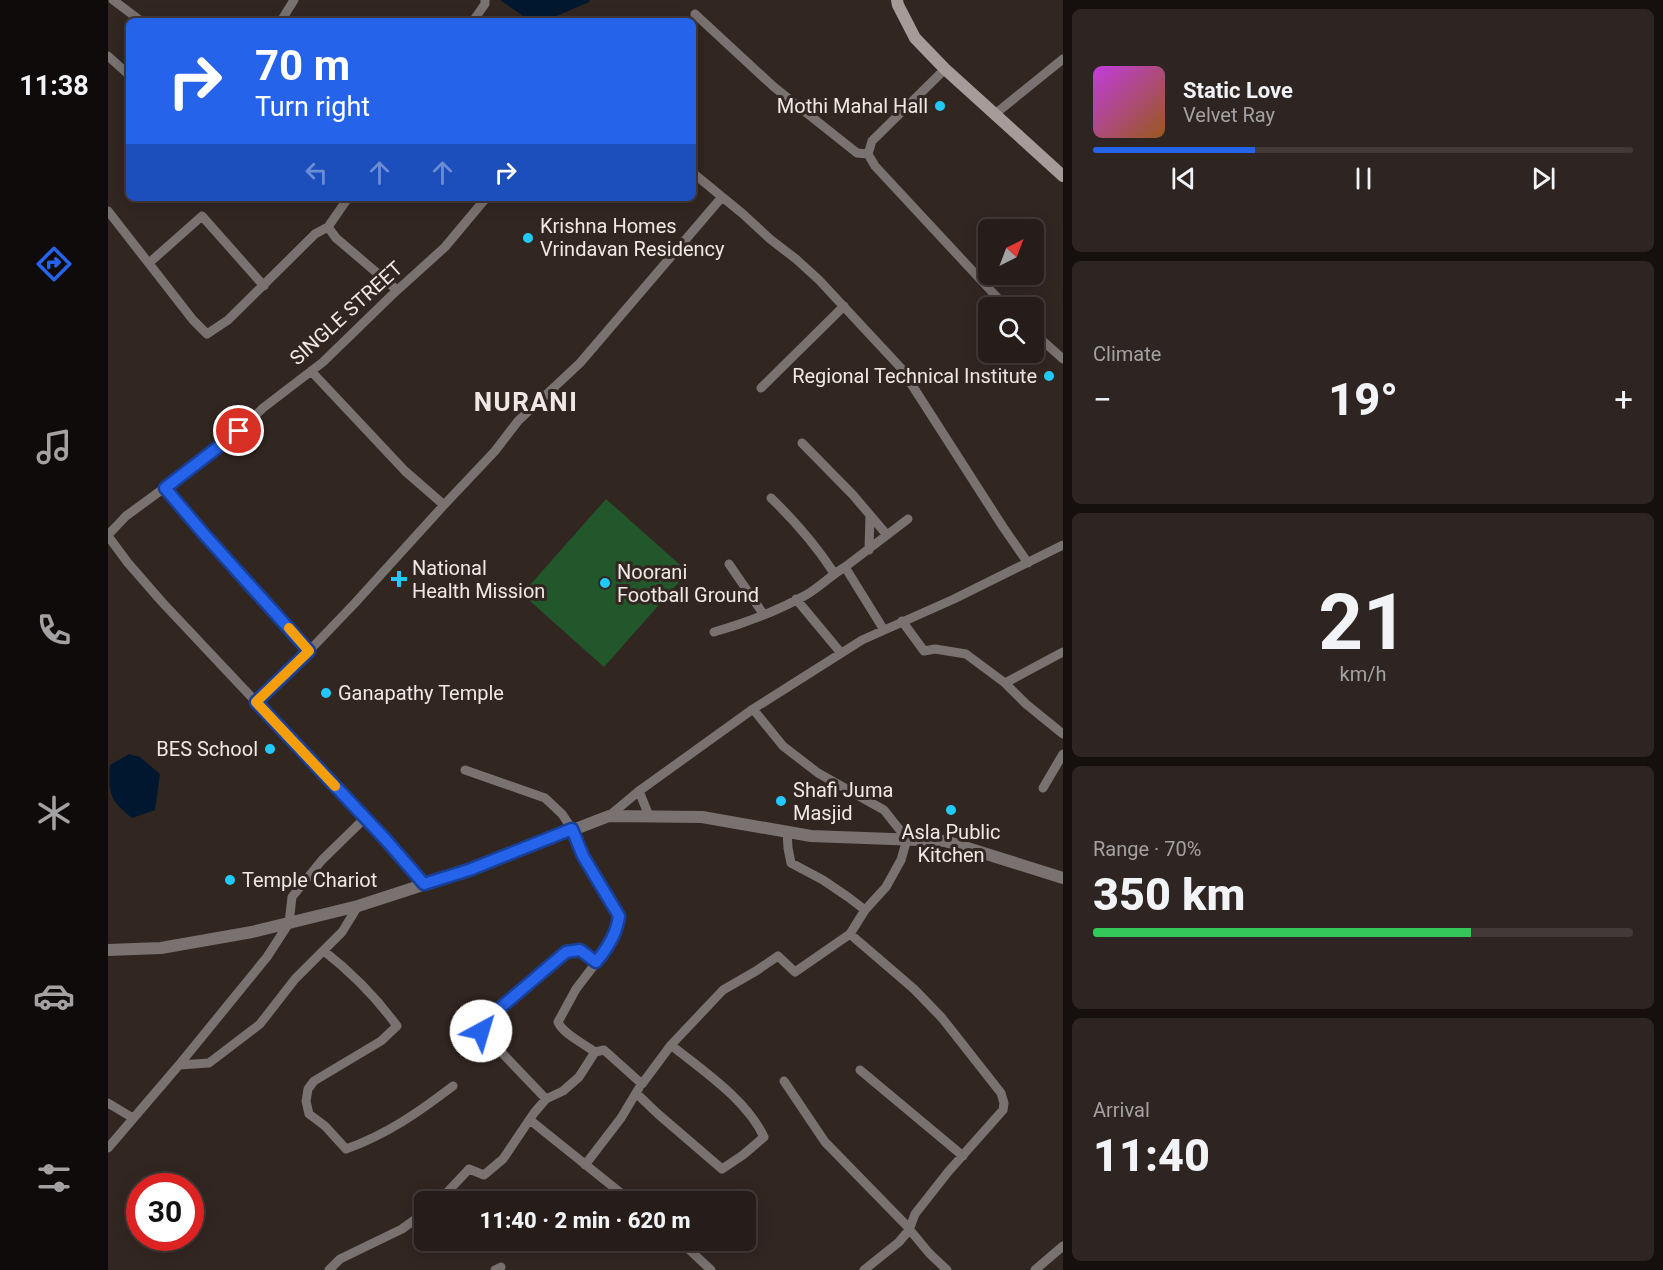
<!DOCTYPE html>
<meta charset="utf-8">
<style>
body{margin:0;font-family:Roboto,sans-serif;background:#2e2522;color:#f1f3f6;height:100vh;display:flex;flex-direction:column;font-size:22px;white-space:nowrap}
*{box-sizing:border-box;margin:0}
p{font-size:20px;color:#a4a1a2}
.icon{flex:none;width:33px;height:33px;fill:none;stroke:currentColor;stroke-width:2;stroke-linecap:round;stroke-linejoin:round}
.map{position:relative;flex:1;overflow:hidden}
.side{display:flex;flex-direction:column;gap:9px;padding:9px;background:#150f0e;width:600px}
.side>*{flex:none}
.guide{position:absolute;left:18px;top:18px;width:570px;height:183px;border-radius:9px;box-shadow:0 3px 15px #0003,0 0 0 2px #423a38;background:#2563eb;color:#fff;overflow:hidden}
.needle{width:39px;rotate:42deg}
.buttons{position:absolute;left:870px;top:219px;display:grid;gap:12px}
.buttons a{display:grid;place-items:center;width:66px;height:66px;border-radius:9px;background:#261c19;box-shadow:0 3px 15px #0003,0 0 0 2px #423a38;font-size:30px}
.speed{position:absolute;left:18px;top:1173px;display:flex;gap:12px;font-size:30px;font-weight:700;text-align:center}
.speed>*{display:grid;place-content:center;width:78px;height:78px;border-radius:50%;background:#261c19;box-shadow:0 3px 15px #0003,0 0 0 2px #423a38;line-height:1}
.speed .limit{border:9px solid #d22;background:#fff;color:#111}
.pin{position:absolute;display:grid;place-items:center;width:51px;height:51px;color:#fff;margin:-26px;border:3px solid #fff;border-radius:50%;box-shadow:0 2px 6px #0007}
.me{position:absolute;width:66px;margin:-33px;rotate:39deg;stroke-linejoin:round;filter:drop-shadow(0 0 4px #0008)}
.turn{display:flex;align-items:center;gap:21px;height:126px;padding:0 30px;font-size:27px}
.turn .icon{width:78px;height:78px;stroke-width:2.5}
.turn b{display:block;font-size:42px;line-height:51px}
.lanes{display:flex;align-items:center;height:57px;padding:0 30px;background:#0003;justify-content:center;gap:30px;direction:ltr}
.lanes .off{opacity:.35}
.big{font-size:45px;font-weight:800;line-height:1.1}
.side .tile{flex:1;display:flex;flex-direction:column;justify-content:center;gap:9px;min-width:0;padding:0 21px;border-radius:9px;background:#2e2522}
.side .dial{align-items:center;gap:0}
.dial b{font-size:78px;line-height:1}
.song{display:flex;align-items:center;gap:18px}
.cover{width:72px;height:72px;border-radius:9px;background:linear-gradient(135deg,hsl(290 70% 55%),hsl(30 70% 35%))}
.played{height:6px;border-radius:3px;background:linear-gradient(90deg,#2563eb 30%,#423a38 30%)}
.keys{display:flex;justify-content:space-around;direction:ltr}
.heat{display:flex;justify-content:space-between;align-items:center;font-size:33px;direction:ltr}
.charge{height:9px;border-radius:4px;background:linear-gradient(90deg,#34c759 70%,#423a38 0)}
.trip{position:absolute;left:306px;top:1191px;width:342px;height:60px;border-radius:9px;background:#261c19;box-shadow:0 3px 15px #0003,0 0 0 2px #423a38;font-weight:800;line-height:60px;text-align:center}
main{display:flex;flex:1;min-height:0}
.tabs{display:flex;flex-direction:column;width:108px;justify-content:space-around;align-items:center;background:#0f0b0a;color:#a4a1a2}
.tabs .icon{width:42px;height:42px}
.tabs .on{color:#2563eb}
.tabs b{font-size:27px;color:#f1f3f6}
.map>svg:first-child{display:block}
.green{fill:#22562b}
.water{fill:#00182f}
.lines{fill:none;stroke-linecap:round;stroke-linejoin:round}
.minor{stroke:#797270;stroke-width:9}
.tertiary{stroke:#797270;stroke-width:12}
.secondary{stroke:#a69b99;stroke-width:12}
.route-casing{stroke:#184099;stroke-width:15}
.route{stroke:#2563eb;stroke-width:10}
.slow{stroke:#f59e0b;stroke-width:10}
.poi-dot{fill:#21c9fd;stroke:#322621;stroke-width:2}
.labels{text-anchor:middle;stroke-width:6;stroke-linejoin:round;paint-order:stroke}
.poi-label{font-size:20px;fill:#f1e8e5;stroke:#322621;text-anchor:start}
.street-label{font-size:20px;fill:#f1e8e5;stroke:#322621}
.district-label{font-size:26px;font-weight:bold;letter-spacing:1.5px;fill:#f1e8e5;stroke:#322621}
</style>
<main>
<nav class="tabs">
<b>11:38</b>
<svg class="icon on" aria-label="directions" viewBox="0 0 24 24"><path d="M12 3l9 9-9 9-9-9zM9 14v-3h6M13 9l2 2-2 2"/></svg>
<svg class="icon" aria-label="music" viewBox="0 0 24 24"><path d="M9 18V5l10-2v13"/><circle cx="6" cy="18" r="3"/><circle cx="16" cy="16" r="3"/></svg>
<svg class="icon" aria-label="phone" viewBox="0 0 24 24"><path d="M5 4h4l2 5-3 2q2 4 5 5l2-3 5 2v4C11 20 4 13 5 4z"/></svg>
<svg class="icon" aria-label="climate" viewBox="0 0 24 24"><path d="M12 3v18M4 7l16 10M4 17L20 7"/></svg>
<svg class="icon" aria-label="car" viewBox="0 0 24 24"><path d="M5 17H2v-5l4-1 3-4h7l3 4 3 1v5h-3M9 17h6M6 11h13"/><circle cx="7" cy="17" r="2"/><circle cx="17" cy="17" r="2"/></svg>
<svg class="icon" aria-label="filters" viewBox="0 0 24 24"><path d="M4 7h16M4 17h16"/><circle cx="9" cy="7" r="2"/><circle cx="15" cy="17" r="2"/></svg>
</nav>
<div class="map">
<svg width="955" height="1270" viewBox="0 0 955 1270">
<rect width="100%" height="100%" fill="#322621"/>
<!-- green -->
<path class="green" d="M498 499 580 572 496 667 414 594Z"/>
<!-- water -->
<path class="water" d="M392 0H482L481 2 437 21H422Z
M21 754 32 757 52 774 47 810 24 818C3 801 0 795 2 765Z"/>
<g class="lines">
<!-- minor -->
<path class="minor" d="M5 0 33 21
M587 14 666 87 749 153 760 154
M173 21 186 0
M365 21 377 4V0
M0 56 21 75
M837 69 764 141 760 154 767 166 899 308
M887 114 955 59
M585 173 635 214 662 239 688 259 711 280 793 368 895 527 920 563
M240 198 220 227 228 238 289 290
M0 211 85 320 99 334 120 320 207 234 220 227
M41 263 94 216 156 286
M926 333 955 359
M203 371 297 471 336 505
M653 388 736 306
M694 443 745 495 779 535
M57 488 95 533 201 651
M663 498C688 522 707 544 726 573
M0 535 18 516 107 451 131 431 155 408 215 362 284 295 337 247 378 198
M0 536 20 563 54 602 278 840 316 884
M761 550 762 515
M621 564 656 615
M737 567 800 519
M688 599 733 653
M794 621 816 651 827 649 858 654 897 683
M606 632C638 623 669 611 698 595 712 587 723 575 737 567L776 630
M955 652 897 683 918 704 955 734
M149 702 201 651 247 603 336 505 387 451 410 421 472 363 614 197
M935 788 955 754
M531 791 541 816
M501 816 531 791 645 709 754 640 846 599 955 545
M679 831 680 848 683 863 715 880 740 897 757 910
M742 934 806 989 834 1018 893 1093 896 1103 895 1110 840 1172 807 1214 801 1230 791 1242 756 1270
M216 951C244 973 268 997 289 1026L273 1041 206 1081 200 1089 198 1101 201 1114 217 1126 238 1149C278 1135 311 1112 345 1086
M487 1052 496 1050 534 1084 563 1045 615 990 648 971 670 956 687 972 742 934 757 910 778 887 793 860 799 839 776 810 710 773 675 746 645 709
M71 1065 101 1063 152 1024 187 979 234 932 250 906
M752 1070 855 1156
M676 1081 717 1142 797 1224 821 1253 839 1270
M528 1093 550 1114 614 1169 635 1155 656 1137C638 1099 595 1071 563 1045
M438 1099 373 1031 372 1025 458 952 473 950 488 962
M0 1103 25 1118
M422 1120 524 1202
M0 1148 71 1065 159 957 181 923 184 897 214 860 257 818
M477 1165 513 1118 531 1088
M330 1202 361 1169 376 1175 395 1159 426 1113 438 1099 455 1091 471 1077 487 1052C476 1044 454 1033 450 1022L468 989 497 951 510 924 511 916 475 856 464 829 454 814 437 798 357 770
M571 1240 603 1270
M221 1270 232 1259 294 1229 316 1213
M387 1270 393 1267
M927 1270 955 1246"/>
<!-- tertiary -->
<path class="tertiary" d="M0 950 53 948 144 932 250 906 361 870 501 816 594 817 703 836 837 841 955 878"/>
<!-- secondary -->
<path class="secondary" d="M789 0 790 5 807 38 837 69 955 176"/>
</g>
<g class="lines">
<!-- route casing -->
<g class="route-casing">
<path id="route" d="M131 431 57 488 95 533 201 651 148 702 278 840 316 884 361 870 464 829 475 856 511 916C509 933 499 949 488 962L472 950 458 952 372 1025 373 1031"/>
</g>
<!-- route -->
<use href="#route" class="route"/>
<!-- slow -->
<path class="slow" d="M181 628 201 651 148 702 227 786"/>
</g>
<!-- markers -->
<g class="poi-dot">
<circle cx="832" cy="106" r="6"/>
<circle cx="420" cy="238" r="6"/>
<circle cx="941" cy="376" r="6"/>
<path d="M288 570h6v6h6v6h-6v6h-6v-6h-6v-6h6z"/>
<circle cx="497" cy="583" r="6"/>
<circle cx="218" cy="693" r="6"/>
<circle cx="162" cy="749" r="6"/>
<circle cx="673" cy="801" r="6"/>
<circle cx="843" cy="810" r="6"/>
<circle cx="122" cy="880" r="6"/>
</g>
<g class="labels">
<!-- poi labels -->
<g class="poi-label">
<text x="820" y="113" text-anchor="end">Mothi Mahal Hall</text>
<text x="432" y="233">Krishna Homes<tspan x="432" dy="23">Vrindavan Residency</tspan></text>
<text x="929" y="383" text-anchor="end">Regional Technical Institute</text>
<text x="304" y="575">National<tspan x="304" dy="23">Health Mission</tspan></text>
<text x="509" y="579">Noorani<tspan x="509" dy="23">Football Ground</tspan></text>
<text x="230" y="700">Ganapathy Temple</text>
<text x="150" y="756" text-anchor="end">BES School</text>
<text x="685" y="797">Shafi Juma<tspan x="685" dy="23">Masjid</tspan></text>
<text x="843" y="839" text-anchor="middle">Asla Public<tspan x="843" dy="23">Kitchen</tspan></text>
<text x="134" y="887">Temple Chariot</text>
</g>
<!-- street labels -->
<g class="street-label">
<text transform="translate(238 313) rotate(-42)" y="7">SINGLE STREET</text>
</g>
<!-- district labels -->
<g class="district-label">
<text x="418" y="411">NURANI</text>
</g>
</g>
</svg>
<div class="buttons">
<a><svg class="needle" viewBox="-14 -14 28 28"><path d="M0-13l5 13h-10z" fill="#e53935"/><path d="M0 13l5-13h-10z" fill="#a4a1a2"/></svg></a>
<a><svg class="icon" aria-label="search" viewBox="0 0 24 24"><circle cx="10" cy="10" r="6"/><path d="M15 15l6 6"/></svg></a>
</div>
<div class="speed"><div class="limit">30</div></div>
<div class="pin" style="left:131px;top:431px;background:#d93025"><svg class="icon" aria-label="arrive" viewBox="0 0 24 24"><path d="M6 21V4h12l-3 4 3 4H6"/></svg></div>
<svg class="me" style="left:373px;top:1031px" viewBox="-20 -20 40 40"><circle r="19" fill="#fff"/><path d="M0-13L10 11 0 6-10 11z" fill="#2563eb"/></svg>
<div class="trip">11:40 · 2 min · 620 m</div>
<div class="guide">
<div class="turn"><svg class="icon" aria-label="right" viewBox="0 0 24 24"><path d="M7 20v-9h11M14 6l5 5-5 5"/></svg><div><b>70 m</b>Turn right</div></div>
<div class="lanes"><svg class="icon off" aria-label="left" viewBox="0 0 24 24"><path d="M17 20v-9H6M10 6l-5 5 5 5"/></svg><svg class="icon off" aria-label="ahead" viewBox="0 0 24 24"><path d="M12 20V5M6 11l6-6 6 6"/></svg><svg class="icon off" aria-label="ahead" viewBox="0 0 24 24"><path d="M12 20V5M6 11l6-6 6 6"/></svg><svg class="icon" aria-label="right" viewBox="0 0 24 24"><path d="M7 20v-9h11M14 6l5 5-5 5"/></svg></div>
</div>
</div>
<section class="side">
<div class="tile">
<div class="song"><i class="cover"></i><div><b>Static Love</b><p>Velvet Ray</p></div></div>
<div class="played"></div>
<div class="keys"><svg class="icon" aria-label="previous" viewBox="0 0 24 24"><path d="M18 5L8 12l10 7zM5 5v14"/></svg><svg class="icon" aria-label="pause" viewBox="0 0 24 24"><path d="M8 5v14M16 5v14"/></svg><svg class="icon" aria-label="next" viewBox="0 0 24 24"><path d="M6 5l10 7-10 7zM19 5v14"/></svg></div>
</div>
<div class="tile"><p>Climate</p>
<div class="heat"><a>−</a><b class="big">19°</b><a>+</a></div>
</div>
<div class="tile dial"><b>21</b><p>km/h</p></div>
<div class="tile"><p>Range · 70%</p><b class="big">350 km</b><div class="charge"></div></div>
<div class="tile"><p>Arrival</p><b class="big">11:40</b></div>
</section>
</main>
